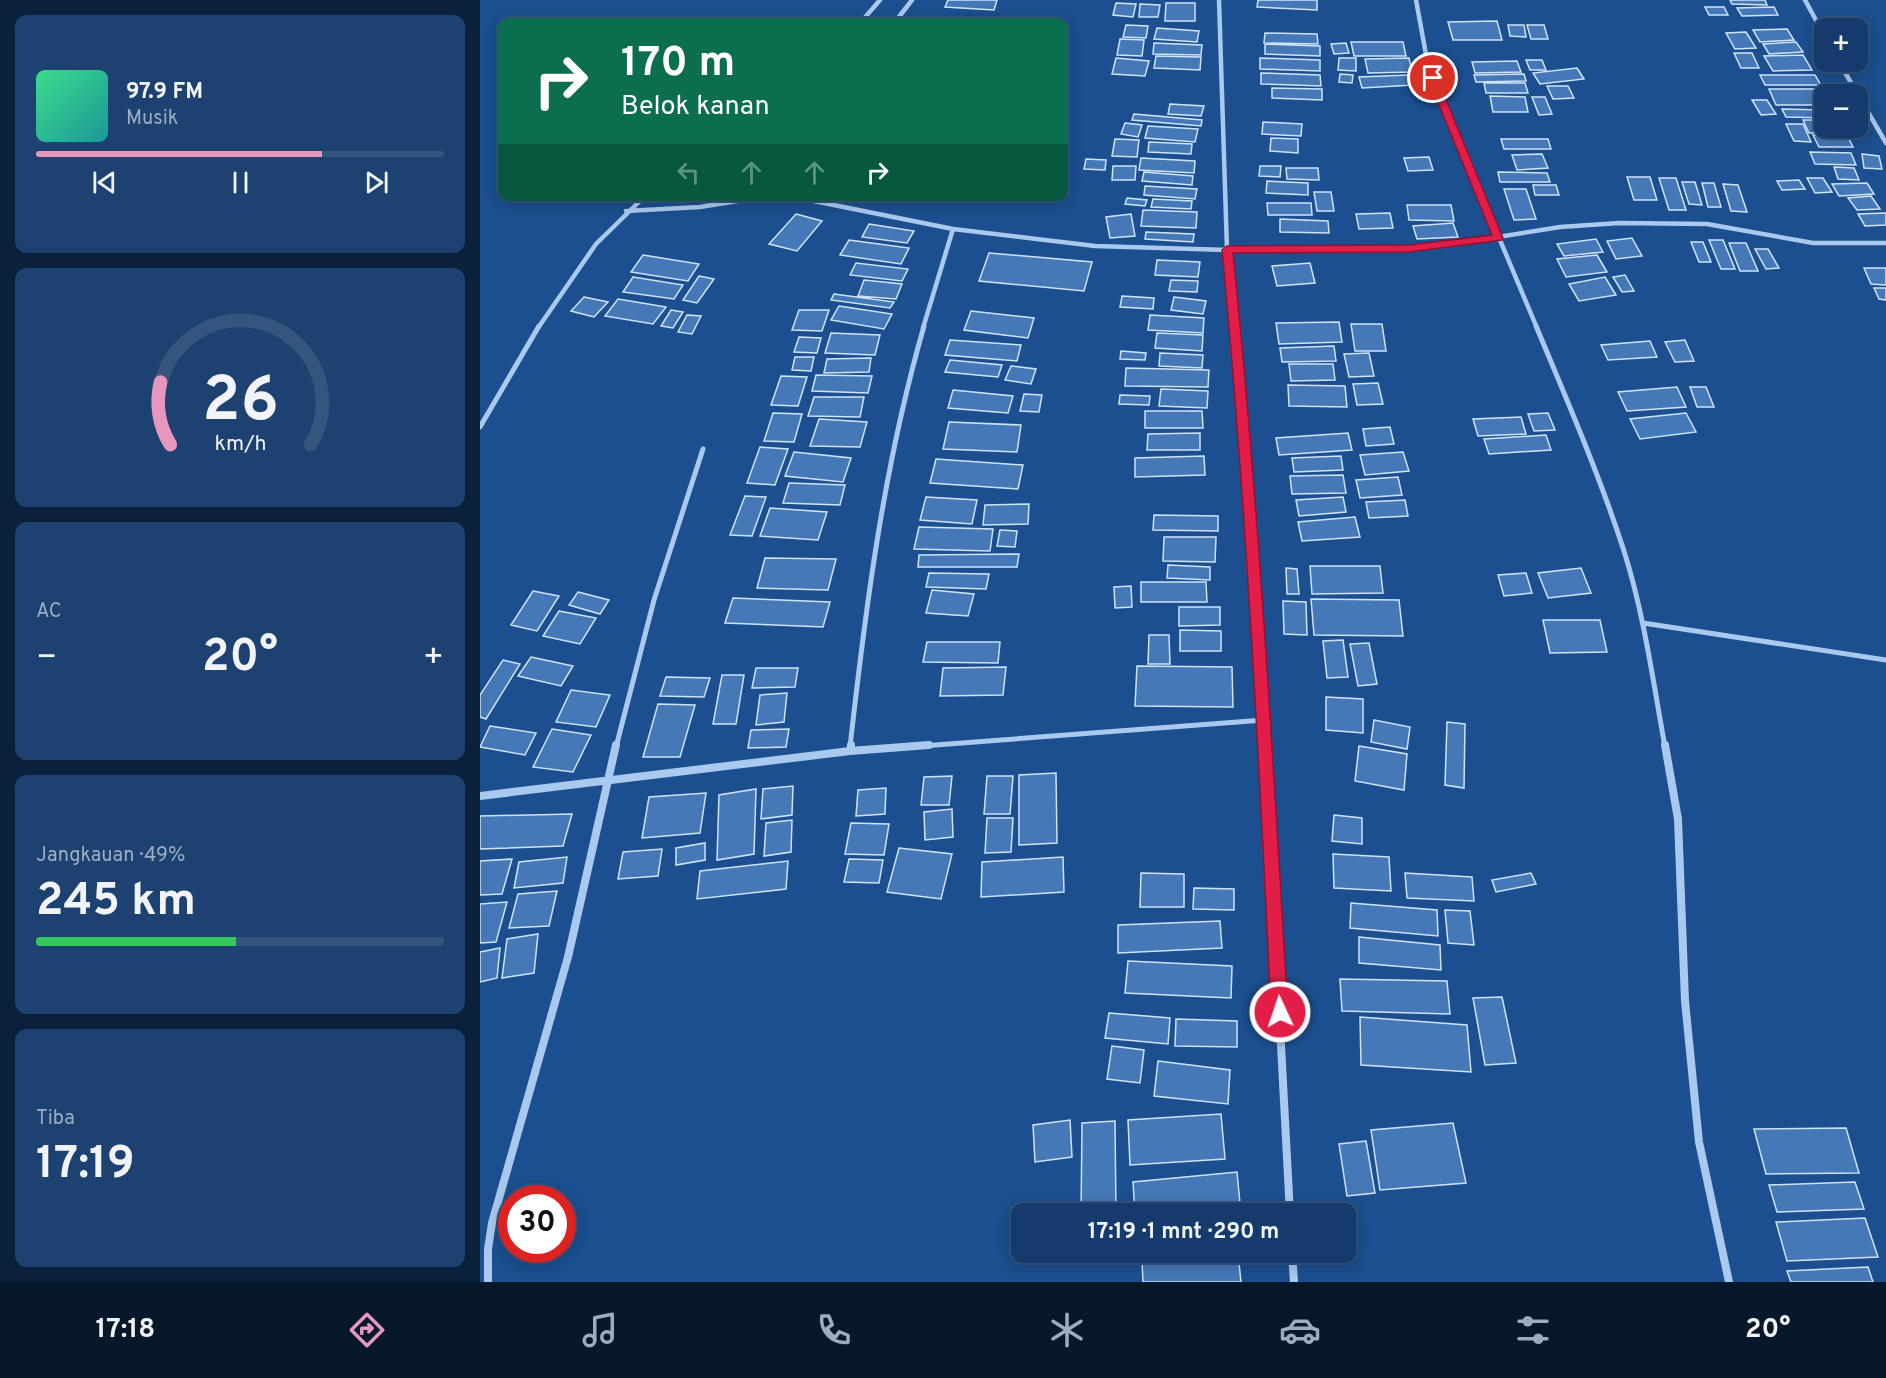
<!DOCTYPE html>
<html lang="id">
<meta charset="utf-8">
<style>
body{margin:0;font-family:Overpass,sans-serif;background:#1d4271;color:#f1f3f6;height:100vh;display:flex;flex-direction:column;font-size:22px;white-space:nowrap}
*{box-sizing:border-box;margin:0}
p{font-size:20px;color:#9dadc1}
.icon{flex:none;width:33px;height:33px;fill:none;stroke:currentColor;stroke-width:2;stroke-linecap:round;stroke-linejoin:round}
.map{position:relative;flex:1;overflow:hidden}
.side{display:flex;flex-direction:column;gap:15px;padding:15px;background:#0b203b;width:480px}
.side>*{flex:none}
.top-card{position:absolute;left:18px;top:18px;width:570px;height:183px;border-radius:12px;box-shadow:0 3px 15px #0003,0 0 0 2px #33557e;background:#0b6e4f;color:#fff;overflow:hidden}
.tools{position:absolute;left:1334px;top:18px;display:grid;gap:12px}
.tools a{display:grid;place-items:center;width:54px;height:54px;border-radius:12px;background:#143b6b;box-shadow:0 3px 15px #0003,0 0 0 2px #33557e;font-size:30px}
.speed{position:absolute;left:18px;top:1185px;display:flex;gap:12px;font-size:30px;font-weight:700;text-align:center}
.speed>*{display:grid;place-content:center;width:78px;height:78px;border-radius:50%;background:#143b6b;box-shadow:0 3px 15px #0003,0 0 0 2px #33557e;line-height:1}
.speed .limit{border:9px solid #d22;background:#fff;color:#111}
.pin{position:absolute;display:grid;place-items:center;width:51px;height:51px;color:#fff;margin:-26px;border:3px solid #fff;border-radius:50%;box-shadow:0 2px 6px #0007}
.me{position:absolute;width:66px;margin:-33px;rotate:357deg;stroke-linejoin:round;filter:drop-shadow(0 0 4px #0008)}
.turn{display:flex;align-items:center;gap:21px;height:126px;padding:0 24px;font-size:27px}
.turn .icon{width:78px;height:78px;stroke-width:2.5}
.turn b{display:block;font-size:42px;line-height:51px}
.lanes{display:flex;align-items:center;height:57px;padding:0 24px;background:#0003;justify-content:center;gap:30px;direction:ltr}
.lanes .off{opacity:.35}
.big{font-size:45px;font-weight:700;line-height:1.1}
.side .widget{flex:1;display:flex;flex-direction:column;justify-content:center;gap:9px;min-width:0;padding:0 21px;border-radius:12px;background:#1d4271}
.side .dial{align-items:center;gap:0}
.dial svg{height:156px;overflow:visible;fill:none;stroke:#33557e;stroke-width:7;stroke-linecap:round;text-anchor:middle}
.dial text{fill:#f1f3f6;stroke:none}
.song{display:flex;align-items:center;gap:18px}
.cover{width:72px;height:72px;border-radius:9px;background:linear-gradient(135deg,hsl(150 70% 55%),hsl(180 70% 35%))}
.played{height:6px;border-radius:3px;background:linear-gradient(90deg,#e797bd 70%,#33557e 70%)}
.keys{display:flex;justify-content:space-around;direction:ltr}
.heat{display:flex;justify-content:space-between;align-items:center;font-size:33px;direction:ltr}
.charge{height:9px;border-radius:4px;background:linear-gradient(90deg,#34c759 49%,#33557e 0)}
.trip{position:absolute;left:531px;top:1203px;width:345px;height:60px;border-radius:12px;background:#143b6b;box-shadow:0 3px 15px #0003,0 0 0 2px #33557e;font-weight:700;line-height:60px;text-align:center}
.menu{display:flex;height:96px;justify-content:space-around;align-items:center;background:#08182b;color:#9dadc1}
.menu .icon{width:42px;height:42px}
.menu .on{color:#e797bd}
.menu b{font-size:27px;color:#f1f3f6}
main{display:flex;flex:1;min-height:0}
.map>svg:first-child{display:block}
.building{fill:#4478b7;stroke:#cfe3fa;stroke-width:1.5}
.lines{fill:none;stroke-linecap:round;stroke-linejoin:round}
.minor-far2{stroke:#a9c9ee;stroke-width:4.5}
.minor-far1{stroke:#a9c9ee;stroke-width:5}
.minor{stroke:#a9c9ee;stroke-width:8}
.route{fill:#e11d48;stroke:#92132f;stroke-width:1.5}
</style>
<main>
<section class="side">
<div class="widget">
<div class="song"><i class="cover"></i><div><b>97.9 FM</b><p>Musik</p></div></div>
<div class="played"></div>
<div class="keys"><svg class="icon" aria-label="previous" viewBox="0 0 24 24"><path d="M18 5L8 12l10 7zM5 5v14"/></svg><svg class="icon" aria-label="pause" viewBox="0 0 24 24"><path d="M8 5v14M16 5v14"/></svg><svg class="icon" aria-label="next" viewBox="0 0 24 24"><path d="M6 5l10 7-10 7zM19 5v14"/></svg></div>
</div>
<div class="widget dial"><svg viewBox="0 0 100 80">
<path d="M14 69A42 42 0 1 1 86 69"/>
<path d="M14 69A42 42 0 0 1 9 37" stroke="#e797bd"/>
<text x="50" y="56" font-size="32" font-weight="700">26</text>
<text x="50" y="72" font-size="11">km/h</text>
</svg></div>
<div class="widget"><p>AC</p>
<div class="heat"><a>−</a><b class="big">20°</b><a>+</a></div>
</div>
<div class="widget"><p>Jangkauan · 49%</p><b class="big">245 km</b><div class="charge"></div></div>
<div class="widget"><p>Tiba</p><b class="big">17:19</b></div>
</section>
<div class="map">
<svg width="1406" height="1282" viewBox="0 0 1406 1282">
<rect width="100%" height="100%" fill="#1b4f8f"/>
<!-- building -->
<path class="building" d="M468 0H517L514 10 465 7Z
M778 0H837V10L777 7Z
M1250 0H1285L1287 5 1252 4Z
M636 3 656 4 653 17 633 15Z
M686 3H715V21H685Z
M660 4 680 5 678 17H659Z
M1225 7H1244L1248 15H1229Z
M1294 7 1298 15 1262 16 1257 8Z
M1017 21 1022 40H973L968 22Z
M646 25 668 26 666 38 643 37Z
M1028 25H1044L1046 37 1030 36Z
M1047 25H1064L1068 39H1051Z
M677 28 719 31 717 42 674 39Z
M1307 29 1314 40 1280 42 1273 30Z
M1266 32 1276 48 1255 49 1246 33Z
M785 33 837 34 838 44 784 43Z
M640 39 664 40 662 56 637 55Z
M871 42H923L926 56H874Z
M1316 42 1323 52 1289 54 1283 44Z
M674 43 722 45 721 55 673 54Z
M866 43 869 53 854 54 851 44Z
M785 44 840 46V56L785 54Z
M1254 53H1272L1279 68H1261Z
M1323 55 1332 70 1293 71 1284 56Z
M676 56 721 57 720 70 674 68Z
M636 58 669 61 665 76 632 74Z
M780 58 840 60V71L780 69Z
M859 58H876V71L858 70Z
M929 58 932 72 888 73 885 59Z
M1046 60H1062L1066 70H1050Z
M1037 61 1041 72 995 73 992 62Z
M1097 68 1104 79 1060 84 1053 73Z
M781 73 840 75 841 86 781 84Z
M860 74 873 75 872 83 859 82Z
M1044 74 1046 81 996 82 994 75Z
M929 75 933 85 882 88 879 77Z
M1280 75H1335L1341 85H1285Z
M1004 83H1045L1048 93H1006Z
M1067 86H1088L1094 98 1073 99Z
M792 88 842 89V100L792 98Z
M1289 89H1341L1344 105H1296Z
M1010 96 1045 97 1048 112H1013Z
M1052 97H1065L1072 114 1059 115Z
M1272 100H1287L1296 114 1281 115Z
M690 104 724 106 721 116 688 114Z
M1302 109 1344 110V118L1306 117Z
M654 114 722 120 721 126 652 120Z
M1323 120H1344V128H1363L1365 133H1329Z
M783 122 822 124 821 136 782 134Z
M645 123 662 125 658 137 641 134Z
M1306 124H1323L1331 142 1314 141Z
M668 126 718 129 715 142 665 138Z
M1333 135H1367L1373 147H1339Z
M791 138 818 139V153L790 151Z
M635 139 659 140 657 157 632 156Z
M1021 139H1068L1071 149H1024Z
M669 142 712 144 711 154 668 152Z
M1330 152 1371 153 1376 165 1335 164Z
M1062 154 1068 168 1037 170 1032 155Z
M1382 154 1399 156 1402 169 1384 168Z
M949 157 953 170 928 171 924 158Z
M661 158 715 161 714 173 659 170Z
M606 159 626 160 625 170 604 169Z
M633 166H656L655 180H632Z
M780 166H801L800 177 779 176Z
M1354 167 1374 168 1379 180 1358 179Z
M806 168H838L839 180 807 179Z
M664 172 713 176 712 185 662 181Z
M1018 172 1067 173 1070 182H1020Z
M1147 177H1170L1177 200H1154Z
M1179 178H1196L1206 210H1189Z
M1327 178H1343L1352 192 1335 193Z
M1319 180 1325 189 1302 190 1297 181Z
M787 181 828 183V195L786 193Z
M1202 182H1215L1222 205 1209 204Z
M1222 183H1234L1241 207H1228Z
M1387 183 1394 194 1359 196 1352 184Z
M1243 184 1258 185 1267 212 1251 211Z
M1053 185H1076L1079 195H1055Z
M665 186 717 189 715 199 664 195Z
M1024 189H1046L1056 219 1034 220Z
M834 192H851L854 211H837Z
M417 196H436L433 202 416 201Z
M1391 196 1400 209 1377 210 1368 198Z
M647 198 667 200 665 206 645 204Z
M673 199 712 201 711 209 671 207Z
M787 203H831L832 215H788Z
M927 205H971L974 221 929 220Z
M663 210 717 212 716 228 661 226Z
M910 213 913 228 879 229 876 214Z
M1406 213V225L1385 226 1378 214Z
M316 214 342 221 317 251 289 244Z
M651 214 655 236 630 238 626 217Z
M800 219 848 221 849 233 800 232Z
M973 223 978 237 937 239 933 226Z
M389 224 434 231 427 243 382 237Z
M666 232 714 234 713 242 665 239Z
M1152 238 1162 256 1136 259 1127 241Z
M1116 239 1123 252 1084 256 1077 244Z
M369 240 429 248 421 264 360 255Z
M1229 240H1243L1255 269H1241Z
M1211 242H1223L1231 262H1219Z
M1249 243H1266L1278 271H1260Z
M1275 249H1288L1299 268 1286 269Z
M509 253 612 262 604 291 499 281Z
M163 255 219 264 208 281 151 272Z
M1117 255 1127 272 1086 277 1077 259Z
M677 260 720 262 718 277 675 275Z
M376 263 428 269 422 281 370 275Z
M830 263 835 283 797 286 792 266Z
M1384 268H1406V285L1391 284Z
M1145 275 1154 291 1142 292 1133 277Z
M219 276 234 279 217 303 203 300Z
M153 277 203 285 194 299 143 292Z
M1125 277 1136 295 1099 301 1089 284Z
M384 280 422 284 416 299 378 296Z
M691 280 718 281 717 292 689 291Z
M1394 288H1406V300L1399 299Z
M354 294 414 302 410 308 351 300Z
M642 296 674 298 673 309 640 307Z
M104 297 128 302 114 317 91 311Z
M694 297 726 301 723 314 691 310Z
M138 299 186 307 173 324 125 316Z
M359 306 412 314 404 329 351 320Z
M191 310 203 312 193 328 181 326Z
M319 310H349L342 331 312 330Z
M491 311 554 318 548 338 484 330Z
M207 315 221 316 212 334 198 332Z
M670 315 724 318 723 333 668 330Z
M859 322 862 342 799 344 796 323Z
M871 324H902L906 351H875Z
M351 333 400 335 395 355 345 353Z
M677 333 723 335 722 351 675 348Z
M319 337 341 338 337 353 314 352Z
M470 340 541 345 537 361 465 355Z
M1205 340 1214 361 1195 362 1185 342Z
M1170 341 1177 357 1128 360 1121 345Z
M854 346 856 361 802 362 800 348Z
M641 351 666 353 665 360 640 359Z
M680 353 723 355 722 368 679 366Z
M889 353 894 376 869 377 864 354Z
M315 357H334L331 371 312 370Z
M391 358 389 372 344 373 347 359Z
M470 360 522 365 518 377 465 372Z
M809 364H853L855 380 811 381Z
M531 366 556 369 551 384 525 380Z
M646 368 729 370 728 387 645 386Z
M336 375 392 376 388 393 332 391Z
M301 376 327 377 318 406 291 405Z
M898 383 903 404 877 405 873 384Z
M808 385 865 386 867 407 809 406Z
M1197 387 1206 407 1147 411 1138 392Z
M1210 387H1226L1234 407H1217Z
M681 389 728 391 727 408 679 406Z
M473 390 533 396 528 413 468 408Z
M544 394 562 395 559 412 540 411Z
M640 395 670 396 669 405 639 404Z
M334 397H384L380 417 328 416Z
M665 411H722L723 428H665Z
M293 413 322 414 314 442 284 441Z
M1068 413 1075 430 1054 431 1048 414Z
M1206 413 1216 432 1160 439 1150 419Z
M1041 417 1046 434 998 436 993 419Z
M339 419 387 422 380 447 330 446Z
M469 422 541 425 537 452 463 449Z
M910 427 914 444 886 446 883 429Z
M720 433V450H667L668 434Z
M868 433 872 450 799 455 796 438Z
M1066 435 1071 450 1009 454 1004 439Z
M280 447 308 449 295 485 267 483Z
M314 452 371 458 363 482 305 476Z
M923 452 929 471 885 475 880 455Z
M724 456 725 475 655 477V458Z
M861 456 863 470 814 472 812 458Z
M456 459 543 465 538 489 450 483Z
M863 475 866 493 812 494 810 476Z
M918 477 922 495 880 498 876 480Z
M309 483 365 485 360 505 303 503Z
M265 496 286 497 272 536 250 535Z
M446 497 497 500 492 524 440 520Z
M863 497 866 512 819 516 816 500Z
M925 500 928 516 889 518 886 502Z
M549 504 548 524 503 525 505 505Z
M290 508 347 512 338 540 280 536Z
M674 515 738 516V531L673 530Z
M875 517 880 537 822 541 818 522Z
M439 527 513 529 510 551 434 549Z
M520 530 537 531 535 547 517 546Z
M684 537H736L735 562 683 561Z
M539 554 537 567H438L439 555Z
M285 558 356 559 348 590 277 588Z
M688 565 730 567V580L687 578Z
M830 566H900L903 593 832 594Z
M806 568 817 569 819 594H807Z
M1101 568 1111 593 1068 598 1058 573Z
M449 573 509 574 506 589 446 587Z
M1046 573 1052 593 1024 596 1018 575Z
M661 582H726L727 602H661Z
M651 586 652 607 635 608 634 587Z
M452 590 494 594 488 616 446 613Z
M53 591 79 596 57 631 31 625Z
M98 592 129 600 120 614 89 605Z
M253 598 350 602 343 627 245 623Z
M831 599 919 600 923 636 834 635Z
M803 601 826 602 827 635 804 634Z
M699 607H740V625L699 626Z
M79 611 116 618 100 644 63 636Z
M1063 620H1120L1127 652 1070 653Z
M700 630 741 631V651H700Z
M669 635H689L690 664H668Z
M863 640 868 677 847 678 843 641Z
M447 642H520L518 663 443 662Z
M889 643 897 684 878 686 870 644Z
M51 657 93 666 81 686 38 676Z
M23 660 40 664 6 719 0 717V695Z
M657 666 752 667 753 707 655 706Z
M526 667 523 695 460 696 463 668Z
M276 668H318L315 687 272 688Z
M242 675H264L256 724H233Z
M186 677 230 678 224 697 180 696Z
M91 690 130 695 116 727 76 722Z
M307 693 304 722 276 725 280 695Z
M846 697 883 699V733L846 730Z
M178 704 215 705 200 757H163Z
M894 720 930 727 927 749 891 742Z
M967 722 985 724 984 788 965 785Z
M10 726 56 733 45 755 0 747Z
M72 729 111 735 93 772 53 767Z
M309 729 306 747 268 748 271 730Z
M879 746 927 754 924 790 875 781Z
M576 773 577 843 539 845V775Z
M472 776 469 805H441L444 777Z
M507 776H533L530 814H504Z
M313 786 312 815 281 819 283 789Z
M406 788 405 814 376 816 378 790Z
M276 789 274 854 237 860 239 795Z
M226 793 220 833 162 838 169 797Z
M472 809 473 837 445 840 444 812Z
M92 814 83 846 0 849V816Z
M854 815 882 818V844L852 841Z
M507 818H533L531 852 505 853Z
M312 820 311 852 284 856 286 823Z
M371 823 409 824 404 855 365 854Z
M225 843V860L196 865V848Z
M419 848 472 854 461 899 407 892Z
M182 849 178 876 138 879 143 852Z
M853 854 909 857 911 891 854 888Z
M87 857 83 883 34 888 39 862Z
M583 857 584 892 501 897 502 862Z
M32 859 22 894 0 895V861Z
M369 859 403 860 399 883 364 882Z
M308 861 306 889 217 899 220 871Z
M661 873 704 874V907H660Z
M925 873 992 877 994 901 927 898Z
M1051 873 1056 884 1016 892 1012 880Z
M714 888 754 889V910L713 909Z
M77 891 69 926 29 928 38 894Z
M27 902 16 942 0 943V904Z
M871 903 957 910 958 936 870 928Z
M965 910 990 911 994 945 968 943Z
M740 921 742 948 638 953V925Z
M58 934 54 973 22 978 27 939Z
M879 937 960 945 961 970 879 963Z
M20 948 17 978 0 982V952Z
M648 961 752 966 751 998 645 993Z
M860 979 967 981 970 1014 862 1011Z
M1022 997 1036 1063 1005 1065 993 998Z
M629 1013 690 1018 688 1044 625 1038Z
M880 1017 987 1025 991 1072 881 1065Z
M696 1019 757 1021V1047L695 1046Z
M632 1046 664 1050 660 1083 627 1079Z
M678 1061 750 1070 748 1104 674 1096Z
M741 1114 745 1159 650 1165 648 1120Z
M590 1120 592 1157 555 1162 553 1125Z
M635 1121 636 1214H601L602 1123Z
M973 1123 986 1183 900 1190 891 1130Z
M1366 1128 1379 1173 1286 1174 1274 1129Z
M886 1141 895 1193 867 1196 859 1144Z
M757 1172 761 1214H655L653 1182Z
M1375 1182 1384 1209 1297 1212 1289 1185Z
M1385 1218 1398 1257 1307 1261 1296 1222Z
M539 1224H542V1252H537Z
M758 1254 761 1282H663L662 1262Z
M1388 1267 1393 1282H1311L1307 1271Z"/>
<g class="lines">
<!-- minor-far2 -->
<path class="minor-far2" d="M739 0 747 250 755 328
M936 0 947 60 959 95 1057 328
M1325 0 1344 35
M381 22 400 0
M415 22 432 0
M1359 62 1406 143
M309 196 473 229 615 246 747 250 929 248 968 245 1080 227 1139 223 1227 224 1333 243H1406
M146 211 220 207 288 196
M58 328 116 244 165 196
M443 328 473 229"/>
<!-- minor-far1 -->
<path class="minor-far1" d="M755 326 763 402 785 747
M1056 326C1087 400 1119 474 1144 551 1164 614 1173 681 1185 747
M0 427 59 326
M1163 623 1406 660
M136 747 174 600 223 449
M370 747C386 604 404 465 444 326
M429 747 784 720"/>
<!-- minor -->
<path class="minor" d="M785 745 810 1214
M1185 745 1198 819 1205 1001 1219 1142 1249 1282
M370 751 371 745
M0 796 370 751 449 745
M812 1252 814 1282
M8 1282V1249L12 1223 88 957 136 745"/>
</g>
<!-- route -->
<path class="route" d="M953 75 957 78 1023 238 1022 240 929 252 753 253C779 506 793 759 808 1012L805 1018 800 1020 794 1018 791 1012C779 758 766 503 742 250L747 246 929 245 1012 235 948 78Z"/>
</svg>
<div class="tools">
<a>+</a>
<a>−</a>
</div>
<div class="speed"><div class="limit">30</div></div>
<div class="pin" style="left:953px;top:78px;background:#d93025"><svg class="icon" aria-label="arrive" viewBox="0 0 24 24"><path d="M6 21V4h12l-3 4 3 4H6"/></svg></div>
<svg class="me" style="left:800px;top:1012px" viewBox="-20 -20 40 40"><circle r="17" fill="#e11d48" stroke="#fff" stroke-width="3"/><path d="M0-11L8 9 0 5-8 9z" fill="#fff"/></svg>
<div class="trip">17:19 · 1 mnt · 290 m</div>
<div class="top-card">
<div class="turn"><svg class="icon" aria-label="right" viewBox="0 0 24 24"><path d="M7 20v-9h11M14 6l5 5-5 5"/></svg><div><b>170 m</b>Belok kanan</div></div>
<div class="lanes"><svg class="icon off" aria-label="left" viewBox="0 0 24 24"><path d="M17 20v-9H6M10 6l-5 5 5 5"/></svg><svg class="icon off" aria-label="ahead" viewBox="0 0 24 24"><path d="M12 20V5M6 11l6-6 6 6"/></svg><svg class="icon off" aria-label="ahead" viewBox="0 0 24 24"><path d="M12 20V5M6 11l6-6 6 6"/></svg><svg class="icon" aria-label="right" viewBox="0 0 24 24"><path d="M7 20v-9h11M14 6l5 5-5 5"/></svg></div>
</div>
</div>
</main>
<nav class="menu">
<b>17:18</b>
<svg class="icon on" aria-label="directions" viewBox="0 0 24 24"><path d="M12 3l9 9-9 9-9-9zM9 14v-3h6M13 9l2 2-2 2"/></svg>
<svg class="icon" aria-label="music" viewBox="0 0 24 24"><path d="M9 18V5l10-2v13"/><circle cx="6" cy="18" r="3"/><circle cx="16" cy="16" r="3"/></svg>
<svg class="icon" aria-label="phone" viewBox="0 0 24 24"><path d="M5 4h4l2 5-3 2q2 4 5 5l2-3 5 2v4C11 20 4 13 5 4z"/></svg>
<svg class="icon" aria-label="climate" viewBox="0 0 24 24"><path d="M12 3v18M4 7l16 10M4 17L20 7"/></svg>
<svg class="icon" aria-label="car" viewBox="0 0 24 24"><path d="M5 17H2v-5l4-1 3-4h7l3 4 3 1v5h-3M9 17h6M6 11h13"/><circle cx="7" cy="17" r="2"/><circle cx="17" cy="17" r="2"/></svg>
<svg class="icon" aria-label="filters" viewBox="0 0 24 24"><path d="M4 7h16M4 17h16"/><circle cx="9" cy="7" r="2"/><circle cx="15" cy="17" r="2"/></svg>
<b>20°</b>
</nav>
